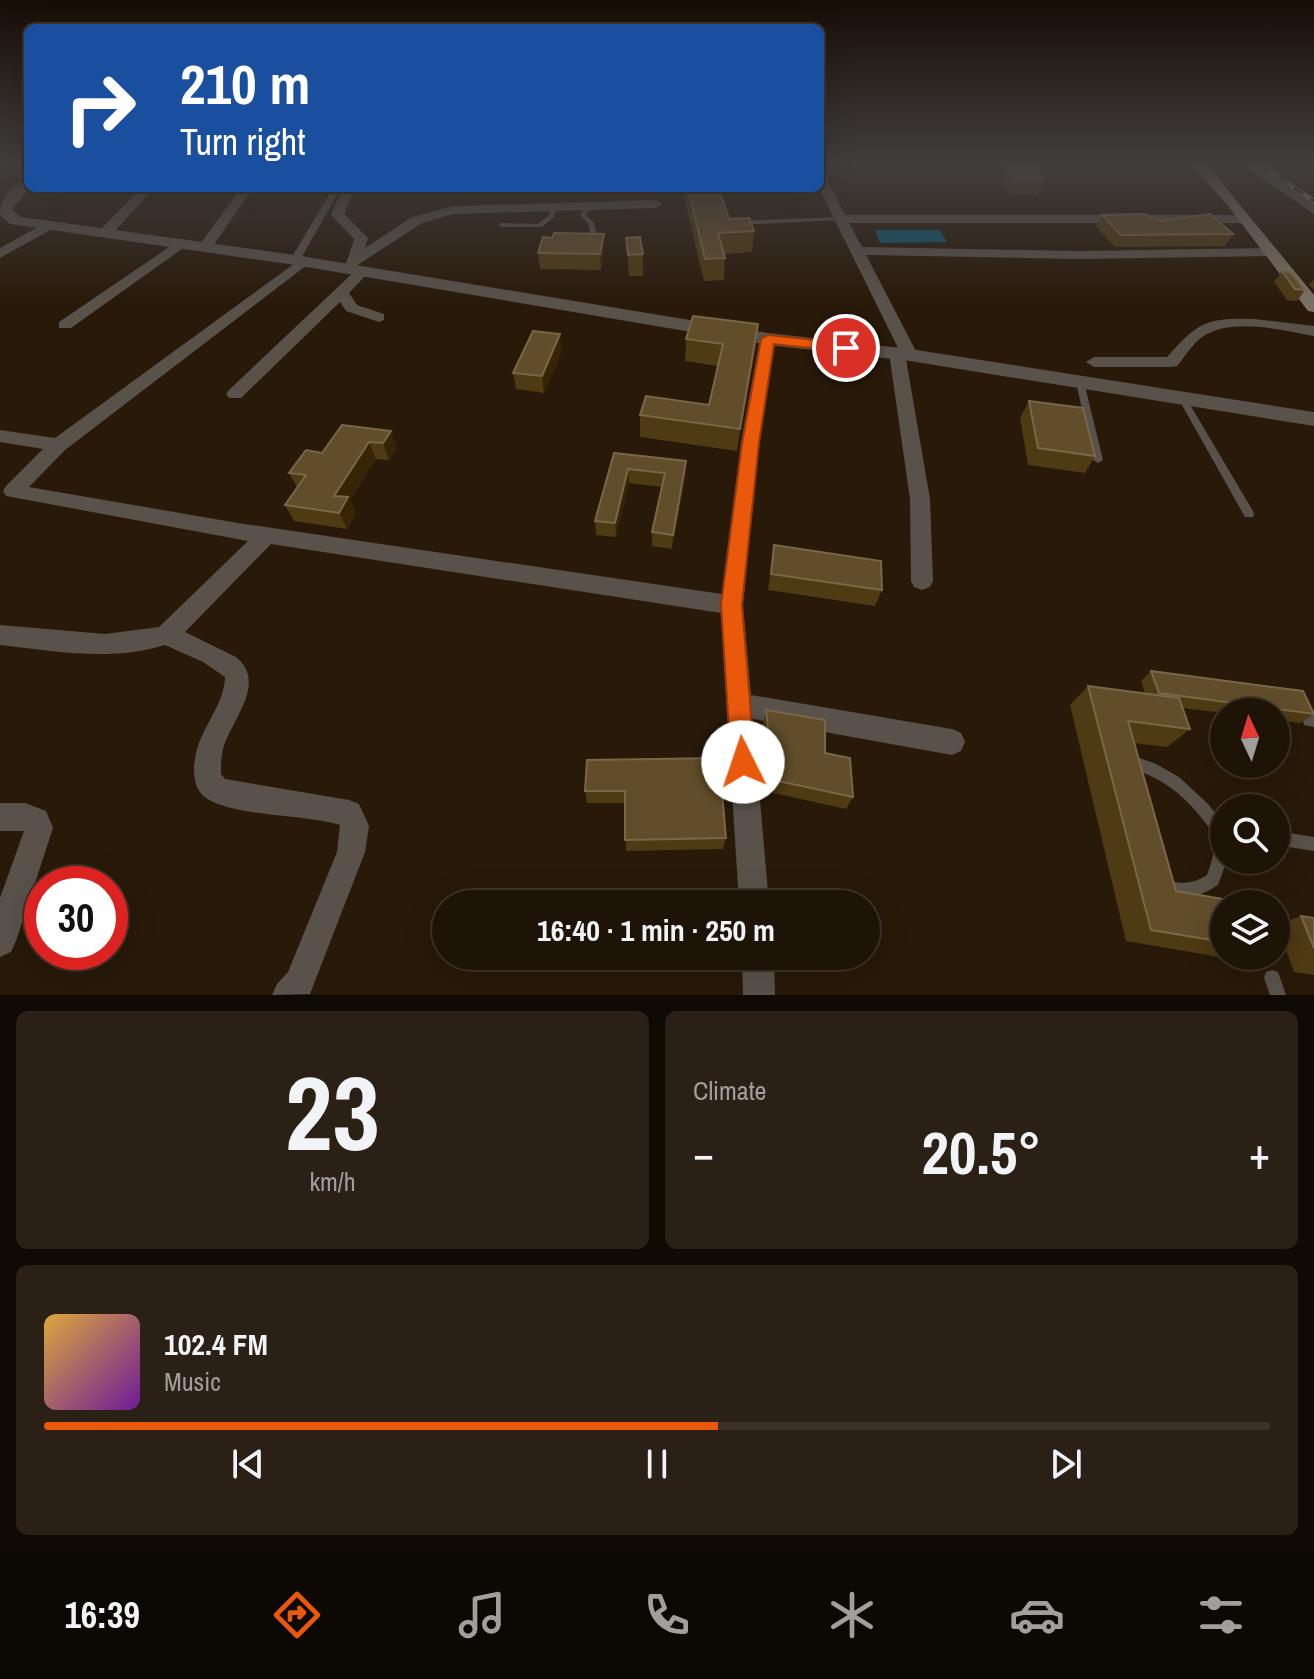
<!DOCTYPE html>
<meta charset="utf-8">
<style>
body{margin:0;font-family:"Archivo Narrow",sans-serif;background:#2b2015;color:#f1f3f6;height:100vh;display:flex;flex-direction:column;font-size:30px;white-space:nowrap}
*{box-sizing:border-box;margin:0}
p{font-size:26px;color:#a19e9b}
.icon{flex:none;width:44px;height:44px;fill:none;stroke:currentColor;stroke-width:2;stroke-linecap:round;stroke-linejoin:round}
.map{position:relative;height:995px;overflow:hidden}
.drawer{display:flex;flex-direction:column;gap:16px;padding:16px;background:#100a04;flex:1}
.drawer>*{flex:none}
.top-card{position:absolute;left:24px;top:24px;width:800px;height:168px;border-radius:12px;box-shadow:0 8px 32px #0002,0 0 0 2px #3c3228;background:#1a4fa0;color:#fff;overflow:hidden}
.needle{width:52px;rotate:356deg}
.buttons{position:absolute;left:1210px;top:698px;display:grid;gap:16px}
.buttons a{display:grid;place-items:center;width:80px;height:80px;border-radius:50%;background:#1e1307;box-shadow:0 8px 32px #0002,0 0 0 2px #3c3228;font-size:40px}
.speed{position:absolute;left:24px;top:866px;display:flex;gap:16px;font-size:40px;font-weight:700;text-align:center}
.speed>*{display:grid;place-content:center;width:104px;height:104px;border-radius:50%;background:#1e1307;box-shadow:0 8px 32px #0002,0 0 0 2px #3c3228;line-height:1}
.speed .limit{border:12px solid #d22;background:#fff;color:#111}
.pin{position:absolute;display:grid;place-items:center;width:68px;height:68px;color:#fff;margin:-34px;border:4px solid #fff;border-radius:50%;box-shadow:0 2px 8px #0007}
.me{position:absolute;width:88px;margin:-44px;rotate:356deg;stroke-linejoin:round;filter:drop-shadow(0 0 6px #0008)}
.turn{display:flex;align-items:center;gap:28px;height:168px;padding:0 24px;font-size:36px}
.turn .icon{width:104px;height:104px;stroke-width:2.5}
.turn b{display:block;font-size:56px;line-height:68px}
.big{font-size:60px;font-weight:700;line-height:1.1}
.drawer .widget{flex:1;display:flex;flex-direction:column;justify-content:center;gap:12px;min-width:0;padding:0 28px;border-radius:12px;background:#2b2015}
.drawer .dial{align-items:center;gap:0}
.dial b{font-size:104px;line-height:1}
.song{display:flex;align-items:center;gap:24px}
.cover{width:96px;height:96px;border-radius:12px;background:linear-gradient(135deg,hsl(40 70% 55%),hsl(280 70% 35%))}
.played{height:8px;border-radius:4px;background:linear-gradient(90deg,#ea580c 55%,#3c3228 55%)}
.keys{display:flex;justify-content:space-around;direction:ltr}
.heat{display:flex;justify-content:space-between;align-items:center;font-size:44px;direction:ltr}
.drawer .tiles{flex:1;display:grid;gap:16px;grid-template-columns:1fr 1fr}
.widget:last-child{grid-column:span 2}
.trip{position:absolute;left:432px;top:890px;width:448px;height:80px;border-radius:40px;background:#1e1307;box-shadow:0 8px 32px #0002,0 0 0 2px #3c3228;font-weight:700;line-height:80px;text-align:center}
.menu{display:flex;height:128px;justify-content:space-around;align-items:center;background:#0c0803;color:#a19e9b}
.menu .icon{width:56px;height:56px}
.menu .selected{color:#ea580c}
.menu b{font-size:36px;color:#f1f3f6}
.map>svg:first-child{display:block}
.water{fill:#095774}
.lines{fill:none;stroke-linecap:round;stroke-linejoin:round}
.service{fill:#58524a;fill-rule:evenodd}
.pedestrian{fill:#58524a;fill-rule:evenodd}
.minor{fill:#58524a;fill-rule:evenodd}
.tertiary{fill:#58524a;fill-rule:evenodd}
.secondary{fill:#7a7063;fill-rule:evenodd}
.rail-casing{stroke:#928578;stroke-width:5}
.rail{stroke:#281909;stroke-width:3;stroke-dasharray:10;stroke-linecap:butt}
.wall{fill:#4e3a13}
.shaded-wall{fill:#372405}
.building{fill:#614d2a;stroke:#796747;stroke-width:2}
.route{fill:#ea580c;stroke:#983908;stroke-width:2}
</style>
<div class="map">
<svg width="1314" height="995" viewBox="0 0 1314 995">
<rect width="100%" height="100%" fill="#281909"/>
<!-- water -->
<path class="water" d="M875 230H940L947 242 880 243Z"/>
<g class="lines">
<!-- service -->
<path class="service" d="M588 204 591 206 586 215 594 223 599 242 596 244 593 242 588 224 580 215 586 205Z
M554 205 557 207 554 217 542 227H501L498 225 501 223 538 224 549 215 551 207Z
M840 217 842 218V220L738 225 735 223 738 221Z
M1080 379 1084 382 1103 460 1098 463 1093 460 1076 382Z
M1182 395 1186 398 1253 511 1254 514 1253 517H1245L1178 398Z
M1309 715H1314V727L1304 725 1303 721 1304 717Z
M1137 757 1156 764 1179 777 1208 804 1224 824V860H1227L1218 885C1197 898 1184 901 1161 891L1159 886 1161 881C1169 879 1172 882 1181 883 1191 883 1199 880 1207 875 1212 862 1215 851 1213 837 1212 831 1208 826 1204 821 1186 798 1166 780 1138 771L1130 775 1125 773 1123 768 1125 763Z
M1276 831 1314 837V851L1276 845Z
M1272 970 1278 972 1286 995H1270L1264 978 1266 972Z"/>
<!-- pedestrian -->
<path class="pedestrian" d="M333 188H341L300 260 292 262 290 260Z"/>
<!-- minor -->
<path class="minor" d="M1244 166H1258L1314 204V214Z
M820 174 826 178 845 215H1245L1252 219 1245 223H849L862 247 1078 251 1271 248 1278 252 1271 256 1078 259 866 255 918 355 916 359H906L930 499 933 581 930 587 922 590 914 587 911 581 910 499 889 353 898 348 819 188Z
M141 188H154L111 235H101V229Z
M241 188H253L210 250H200L198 247Z
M343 188H355L344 214 368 238 365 248 412 217 454 206 656 200 662 204 656 208 454 214 422 223 353 268 346 264 354 239 331 215Z
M47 222 59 225 0 258V248Z
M181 239 186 240V246L71 328H59V322Z
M302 258 309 262 307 265 65 450 29 487 238 523 722 594 741 443 760 339 762 336H774L776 339 759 443 743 605 751 695 952 729 961 733 965 742 961 751 952 755 753 719 769 904H739L721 613 271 544 185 632 236 657C268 683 231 720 223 749 221 757 221 766 221 774L225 779 349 800 359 804 369 826 365 852 310 994 272 995 277 984 288 972 337 852 340 825C304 814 235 817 206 798 190 787 193 762 198 746 206 722 224 703 225 677L203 662 165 645C111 662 56 651 0 645V625L105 634 159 627 248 541 6 496 3 491 6 486 43 449 0 442V430L55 438Z
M362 268 369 272 349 293 357 305 384 314V320L379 322 346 311 340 302 241 398H229L226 394 229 390 357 269Z
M1254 319 1314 326V336C1281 330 1232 317 1202 337 1192 344 1185 357 1177 366L1171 367H1094L1086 362 1094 357H1167C1199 322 1205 318 1254 319Z
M0 803H25L46 811 53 828 16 941 11 952 0 957V898L24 831H0Z
M742 956H774L775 995H743Z"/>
<!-- tertiary -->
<path class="tertiary" d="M28 178 30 188 12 209 21 217 295 255 768 333 910 349 1314 412V426L910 361 768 345 295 265 10 224 0 215C0 198 13 183 28 178Z"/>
<!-- secondary -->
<path class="secondary" d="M1193 166H1208L1314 295V312L1308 311 1229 207Z"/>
<!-- rail casing -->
<g class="rail-casing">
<path id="rail" d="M1261 166 1314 201"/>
</g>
<!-- rail -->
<use href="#rail" class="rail"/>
</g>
<!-- wall -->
<path class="wall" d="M1004 166H1034L1044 179 1038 195 1008 193 1001 175Z
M682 188H719L729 219 754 231 752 252 724 254 725 258 724 280 704 281Z
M1102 215 1161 221 1233 234 1225 246 1115 247 1096 227Z
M604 234V250L601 270 540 269 538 253 552 238Z
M626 238 643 254V276H629Z
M1282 271 1305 290 1297 301 1287 300 1274 282Z
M1314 279V290L1309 285Z
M686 339 756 346 737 451 640 437V415L709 405 718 366 685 361Z
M562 351 544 393 516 389 513 373Z
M1029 401 1095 456 1085 473 1028 465 1020 418Z
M342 425 397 448 389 460 376 459 350 500 356 514 347 529 294 521 285 505 297 487 289 473 322 453Z
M614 453 686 475 672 549 652 546V532L662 487 629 483 616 537 596 535 595 521Z
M774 545 882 590 875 606 768 590Z
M1151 671 1314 714 1300 723 1276 720V712H1224V713L1182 708 1190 729 1167 747 1134 743 1176 891 1224 904V956H1248L1237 960 1126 941 1070 705 1088 686 1145 694 1141 681Z
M766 710 825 753 853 797 846 809 769 792 763 724Z
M587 760 726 838 723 849 626 851 625 803H587L585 791Z
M1301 916 1314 918V975L1294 972 1277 925Z"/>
<!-- shaded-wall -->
<path class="shaded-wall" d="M604 234V250L601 270 600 254Z
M758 324 756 346 737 451 740 429Z
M560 334 562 351 544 393 542 376Z
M391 431 397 448 389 460 383 443Z
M369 442 376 459 350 500 356 514 347 529 339 513 334 496Z
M686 461V475L672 549 673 535Z
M628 469 629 483 616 537 615 523Z"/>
<!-- building -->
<path class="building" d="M1008 166H1034L1044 179 1013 178Z
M688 188H719L729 219 749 218 754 231 718 233 725 258 705 259Z
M1144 214 1161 221 1210 214 1233 234 1121 235 1102 215Z
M554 233 604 234 600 254 538 253 543 237 552 238Z
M640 237 643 254 628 255 626 238Z
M1282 271 1290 272 1305 290 1295 289Z
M693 316 758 324 740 429 640 415 646 396 709 405 723 344 686 339Z
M533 331 560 334 542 376 513 373Z
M1029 401 1083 408 1095 456 1038 448Z
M342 425 391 431 383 443 369 442 334 496 348 497 339 513 285 505 306 475 289 473 306 450 322 453Z
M614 453 686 461 673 535 652 532 665 473 628 469 615 523 595 521Z
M774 545 881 561 882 590 771 574Z
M1151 671 1303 691 1314 714 1159 693Z
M1088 686 1179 698 1190 729 1128 721 1176 891 1252 904H1224V942L1151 930Z
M766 710 825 720V753L850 758 853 797 773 780Z
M719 758 726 838 625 840V791H585L587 760Z
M1301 916 1314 918V948Z"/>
<!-- sky -->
<linearGradient id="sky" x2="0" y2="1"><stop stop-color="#160e05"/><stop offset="0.54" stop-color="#423e3e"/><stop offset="1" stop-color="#423e3e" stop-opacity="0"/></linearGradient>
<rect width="1314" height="305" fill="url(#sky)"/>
<!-- route -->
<path class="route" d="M768 335 846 343 853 348 846 352 774 344 759 443 742 605 755 762 752 771 743 774 735 771 731 762 721 605 742 443 761 339Z"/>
</svg>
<div class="buttons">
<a><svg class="needle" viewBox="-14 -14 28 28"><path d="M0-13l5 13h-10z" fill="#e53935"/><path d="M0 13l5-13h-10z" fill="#a19e9b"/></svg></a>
<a><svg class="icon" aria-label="search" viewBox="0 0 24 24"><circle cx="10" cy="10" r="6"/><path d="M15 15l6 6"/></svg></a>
<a><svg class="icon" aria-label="layers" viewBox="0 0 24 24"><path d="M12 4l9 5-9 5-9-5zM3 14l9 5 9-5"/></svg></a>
</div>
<div class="speed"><div class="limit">30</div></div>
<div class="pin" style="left:846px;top:348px;background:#d93025"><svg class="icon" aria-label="arrive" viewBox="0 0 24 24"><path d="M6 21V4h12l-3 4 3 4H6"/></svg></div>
<svg class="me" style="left:743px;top:762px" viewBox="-20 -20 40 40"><circle r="19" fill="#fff"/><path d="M0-13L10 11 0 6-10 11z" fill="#ea580c"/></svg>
<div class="trip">16:40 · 1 min · 250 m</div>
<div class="top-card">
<div class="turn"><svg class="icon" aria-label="right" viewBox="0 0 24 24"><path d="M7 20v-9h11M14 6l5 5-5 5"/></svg><div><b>210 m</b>Turn right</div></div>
</div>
</div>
<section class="drawer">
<div class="tiles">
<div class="widget dial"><b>23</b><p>km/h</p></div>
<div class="widget"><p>Climate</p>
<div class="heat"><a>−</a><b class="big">20.5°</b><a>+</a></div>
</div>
<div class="widget">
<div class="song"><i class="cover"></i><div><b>102.4 FM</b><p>Music</p></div></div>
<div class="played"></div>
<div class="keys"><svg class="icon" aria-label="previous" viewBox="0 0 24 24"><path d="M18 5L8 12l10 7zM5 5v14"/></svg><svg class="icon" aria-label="pause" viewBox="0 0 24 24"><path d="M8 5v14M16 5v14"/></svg><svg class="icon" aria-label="next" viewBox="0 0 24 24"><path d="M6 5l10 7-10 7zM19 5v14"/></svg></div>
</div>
</div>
</section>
<nav class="menu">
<b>16:39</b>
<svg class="icon selected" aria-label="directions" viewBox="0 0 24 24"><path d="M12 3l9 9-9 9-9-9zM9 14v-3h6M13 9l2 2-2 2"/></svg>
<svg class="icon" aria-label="music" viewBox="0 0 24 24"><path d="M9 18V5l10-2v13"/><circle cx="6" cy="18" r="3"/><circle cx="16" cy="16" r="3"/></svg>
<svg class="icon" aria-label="phone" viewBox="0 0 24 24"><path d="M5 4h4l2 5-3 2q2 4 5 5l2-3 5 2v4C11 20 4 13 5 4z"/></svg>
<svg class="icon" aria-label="climate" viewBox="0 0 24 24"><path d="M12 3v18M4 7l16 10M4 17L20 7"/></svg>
<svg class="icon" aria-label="car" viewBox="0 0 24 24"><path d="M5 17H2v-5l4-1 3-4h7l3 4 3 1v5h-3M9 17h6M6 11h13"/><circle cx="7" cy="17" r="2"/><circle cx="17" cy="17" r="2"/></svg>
<svg class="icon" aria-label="filters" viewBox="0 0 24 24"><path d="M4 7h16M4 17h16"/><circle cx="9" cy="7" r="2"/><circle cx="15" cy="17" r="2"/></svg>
</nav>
